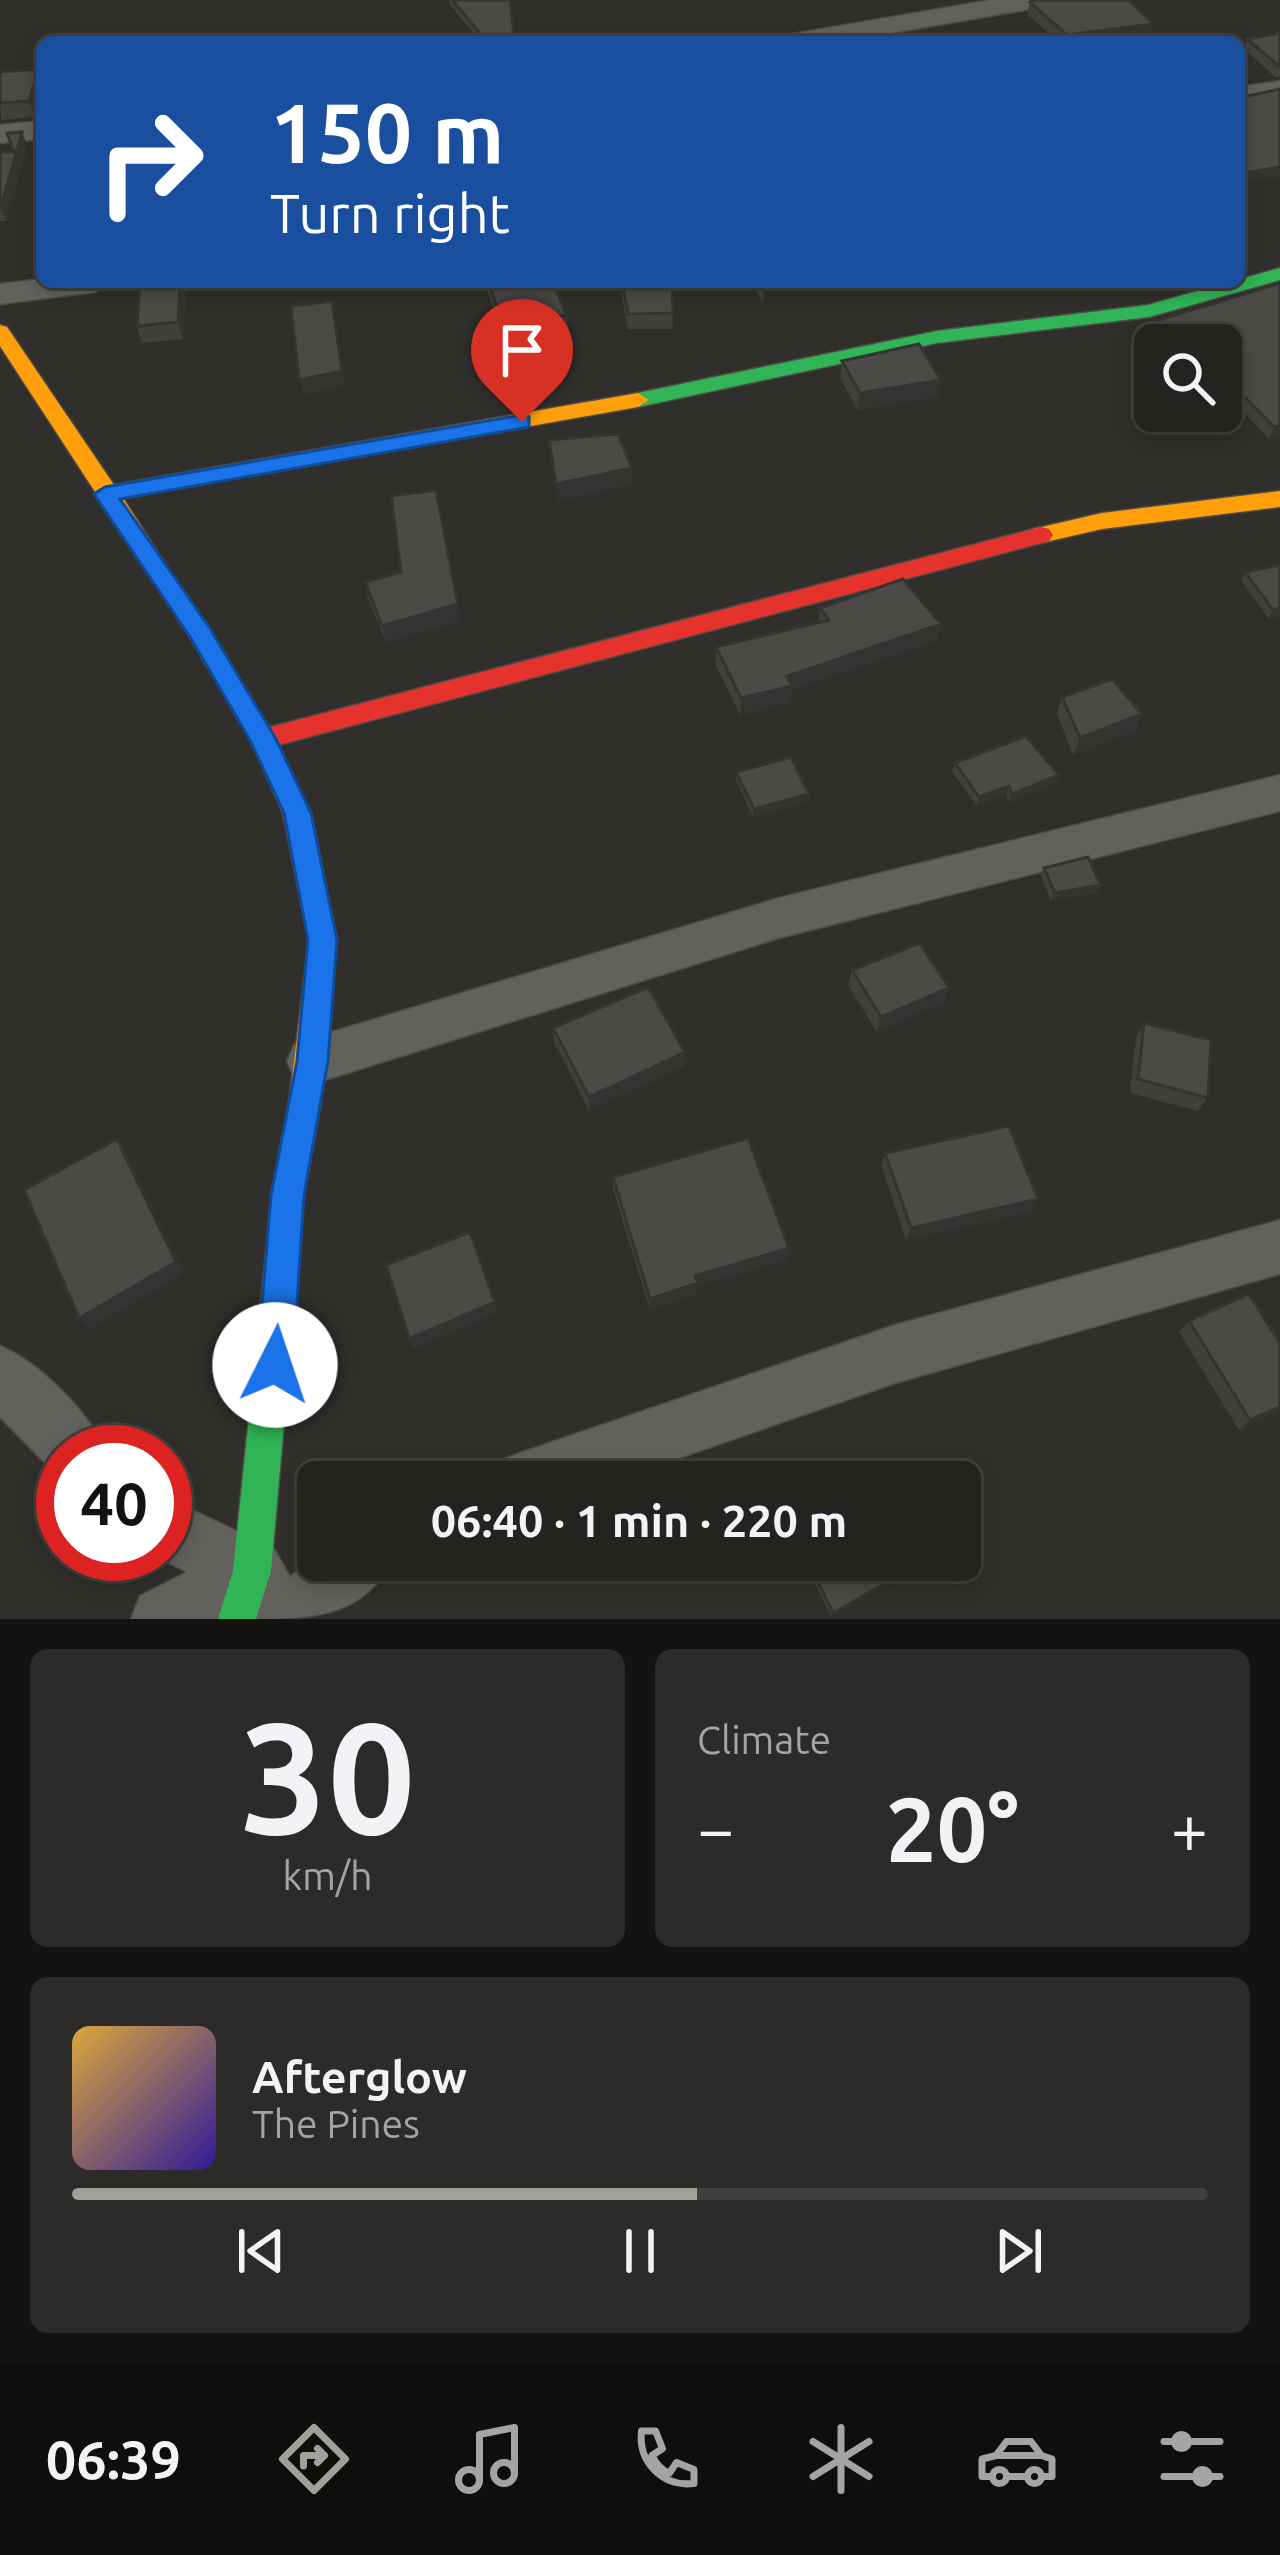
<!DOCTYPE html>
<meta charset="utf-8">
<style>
body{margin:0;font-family:Ubuntu,sans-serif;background:#2d2b29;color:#f1f3f6;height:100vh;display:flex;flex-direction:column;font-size:45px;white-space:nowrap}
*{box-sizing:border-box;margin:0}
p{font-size:39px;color:#a3a4a5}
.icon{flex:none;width:66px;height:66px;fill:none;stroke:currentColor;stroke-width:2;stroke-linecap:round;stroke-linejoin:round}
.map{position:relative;height:1619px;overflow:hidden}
.drawer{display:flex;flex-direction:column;gap:30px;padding:30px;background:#141312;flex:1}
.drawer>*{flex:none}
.guide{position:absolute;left:36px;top:36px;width:1209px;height:252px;border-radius:18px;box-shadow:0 6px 18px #0003,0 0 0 3px #42403e;background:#1a4fa0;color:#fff;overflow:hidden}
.buttons{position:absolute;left:1134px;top:324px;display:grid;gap:24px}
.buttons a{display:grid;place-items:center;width:108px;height:108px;border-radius:18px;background:#252320;box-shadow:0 6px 18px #0003,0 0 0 3px #42403e;font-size:60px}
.speed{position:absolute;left:36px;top:1425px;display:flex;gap:24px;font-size:60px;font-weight:700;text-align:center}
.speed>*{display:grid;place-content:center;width:156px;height:156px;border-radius:50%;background:#252320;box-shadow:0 6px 18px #0003,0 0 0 3px #42403e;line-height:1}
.speed .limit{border:18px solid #d22;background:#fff;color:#111}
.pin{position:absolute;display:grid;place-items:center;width:102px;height:102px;color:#fff;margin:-123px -51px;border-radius:50% 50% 50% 0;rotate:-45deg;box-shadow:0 0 12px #0007}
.pin .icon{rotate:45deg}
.me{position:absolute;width:132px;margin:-66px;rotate:4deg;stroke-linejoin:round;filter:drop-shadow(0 0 9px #0008)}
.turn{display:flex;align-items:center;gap:42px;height:252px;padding:0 36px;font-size:54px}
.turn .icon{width:156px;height:156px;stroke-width:2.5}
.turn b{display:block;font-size:84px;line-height:102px}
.big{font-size:90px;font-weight:600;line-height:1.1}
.drawer .widget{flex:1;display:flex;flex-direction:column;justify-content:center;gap:18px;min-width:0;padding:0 42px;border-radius:18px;background:#2d2b29}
.drawer .dial{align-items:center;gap:0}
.dial b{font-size:156px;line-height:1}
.song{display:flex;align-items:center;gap:36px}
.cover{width:144px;height:144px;border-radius:18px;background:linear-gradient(135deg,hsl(40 70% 55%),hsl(250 70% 35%))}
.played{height:12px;border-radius:6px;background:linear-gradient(90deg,#a2a09b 55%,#42403e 55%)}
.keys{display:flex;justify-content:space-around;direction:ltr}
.heat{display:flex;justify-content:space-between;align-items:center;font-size:66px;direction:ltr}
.drawer .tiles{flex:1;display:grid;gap:30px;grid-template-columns:1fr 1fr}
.widget:last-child{grid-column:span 2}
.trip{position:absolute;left:297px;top:1461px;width:684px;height:120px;border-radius:18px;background:#252320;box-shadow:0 6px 18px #0003,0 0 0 3px #42403e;font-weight:600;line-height:120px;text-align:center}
.tab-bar{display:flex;height:192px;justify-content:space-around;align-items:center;background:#0f0e0d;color:#a3a4a5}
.tab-bar .icon{width:84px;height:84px}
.tab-bar .active{color:#a2a09b}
.tab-bar b{font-size:54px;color:#f1f3f6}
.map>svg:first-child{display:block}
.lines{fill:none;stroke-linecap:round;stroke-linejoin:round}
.street-casing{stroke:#4c4b47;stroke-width:3}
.fast-casing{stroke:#4c4b47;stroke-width:3}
.slow-casing{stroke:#4c4b47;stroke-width:3}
.jam-casing{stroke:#4c4b47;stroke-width:3}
.street{fill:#62615e;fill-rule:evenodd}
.fast{fill:#30b455;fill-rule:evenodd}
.slow{fill:#ff9f0a;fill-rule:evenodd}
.jam{fill:#e5322d;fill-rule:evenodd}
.wall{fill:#40403d}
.shaded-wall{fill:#343432}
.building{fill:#4b4a47;stroke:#343432;stroke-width:3}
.route{fill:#1a73e8;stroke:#114b97;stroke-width:3}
</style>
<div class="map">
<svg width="1280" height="1619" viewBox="0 0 1280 1619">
<rect width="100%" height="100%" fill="#312f2b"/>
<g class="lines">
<!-- street casing -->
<g class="street-casing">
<path id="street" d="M991 0H1049L1036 8 839 42H780L793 34Z
M1280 81V97L1239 103V87Z
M42 121V139L0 143V125Z
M42 279V282H111L95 292 0 304V284Z
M1280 775V811L779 938 312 1084 294 1077 287 1061 294 1045 312 1038 779 898Z
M1280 1220V1274L895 1383 610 1482H493L501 1460 523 1452 895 1325Z
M0 1346C39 1362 90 1413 106 1452H63V1477L55 1473 0 1417Z
M165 1497 274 1549 290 1577 318 1555V1560H392C363 1619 308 1619 243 1619L240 1612 227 1619H131L140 1596 187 1572 151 1554H165Z"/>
</g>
<!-- fast casing -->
<g class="fast-casing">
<path id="fast" d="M1280 268V280L1149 317 937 343 638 407 627 400 638 393 937 331 1148 305Z
M305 1088 316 1092 321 1102 304 1195 271 1571 256 1619H218L233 1571 272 1195 289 1102 294 1092Z"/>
</g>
<!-- slow casing -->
<g class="slow-casing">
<path id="slow" d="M0 325 7 327 114 485 638 393 649 400 638 407 123 498 272 732 311 813 337 941 316 1112 305 1116 294 1112 289 1102 309 941 283 813 251 741 191 639 0 346Z
M1280 491V507L1102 529 1041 543 1029 535 1033 529 1102 513Z"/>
</g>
<!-- jam casing -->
<g class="jam-casing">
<path id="jam" d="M1041 527 1049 529 1053 535 1049 541 263 749 250 739 263 729Z"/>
</g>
<!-- street -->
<use href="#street" class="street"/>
<!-- fast -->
<use href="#fast" class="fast"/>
<!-- slow -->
<use href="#slow" class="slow"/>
<!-- jam -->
<use href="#jam" class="jam"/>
</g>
<!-- wall -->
<path class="wall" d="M449 0H510L515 42H481L449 4Z
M1030 2 1150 37 1106 42H1059L1027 14Z
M1280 33V77H1275L1244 49 1247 39Z
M0 72 42 80V91L35 117 1 120Z
M22 132 27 145 6 221H0V152H14Z
M186 282 183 339 142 343 137 326Z
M484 282H553L567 316 568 329H551L556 350 557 363 515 368Z
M619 282H672L673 329H628Z
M752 282H764L763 303Z
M1280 286V436L1269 439 1221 388V345H1155V347L1142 336 1145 324Z
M842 361 938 397 858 410 840 378Z
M1280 565V616L1269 619 1241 580 1245 572Z
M365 582 461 621 386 642 368 598Z
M820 608 937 641 792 690 790 702 740 715 715 664 716 647 818 622Z
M1062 697 1142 714 1135 731 1073 755 1057 714Z
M955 763 1059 775 1056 783 1009 802 1006 795 976 805 952 771Z
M736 772 809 794 808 802 753 817 736 780Z
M1044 868 1101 885 1097 893 1051 901 1041 876Z
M852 970 944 1002 877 1032 848 985Z
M1144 1023 1208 1098 1198 1111 1130 1093 1136 1037Z
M553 1028 685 1052 684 1066 589 1110 554 1042Z
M885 1153 1038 1199 1031 1212 906 1240 881 1165Z
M613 1177 786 1260 697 1286V1294L650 1310 613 1189Z
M1189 1321 1280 1343V1410L1239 1430 1179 1332Z
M803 1560H903L908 1570 831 1616Z"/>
<!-- shaded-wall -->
<path class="shaded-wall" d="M1153 24 1150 37 1106 42H1066L1067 35Z
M38 69 42 80V91L35 117 29 101Z
M22 132 27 145 6 221 1 207Z
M1280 167V177L1239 184V174Z
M180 282H186L183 339 178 322Z
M812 282H852L811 291Z
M1162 282H1183L1160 288Z
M332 301 345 386 303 395 299 380Z
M941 380 938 397 858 410 860 393Z
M1280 426V436L1269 439 1274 427Z
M632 468V485L557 501 556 484Z
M458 604 461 621 386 642 382 626Z
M1280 608V616L1269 619 1273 610Z
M941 624 937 641 792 690 790 702 740 715 741 698 787 676Z
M1142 714 1135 731 1073 755 1080 738Z
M1059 775 1056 783 1009 802 1012 794Z
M1009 786 1006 795 976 805 979 797Z
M809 794 808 802 753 817 754 809Z
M1101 885 1097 893 1051 901 1055 893Z
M949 988 944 1002 877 1032 881 1017Z
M685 1052 684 1066 589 1110V1097Z
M117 1139 126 1152 184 1273 89 1329 79 1318Z
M1038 1199 1031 1212 906 1240 911 1228Z
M789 1248 786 1260 697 1286V1294L650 1310V1299L695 1276Z
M495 1302 498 1313 413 1349 409 1339Z
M1280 1407V1410L1239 1430 1250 1420Z
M908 1570 906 1574 831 1616 833 1613Z"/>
<!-- building -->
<path class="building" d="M452 0H510L515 42H487Z
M1034 0H1129L1153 24 1067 35 1030 2Z
M1280 33V67L1247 39Z
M38 69 29 101 0 103V72Z
M1280 89V167L1239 174V93L1243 97Z
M22 132 1 207 0 208V152H14L7 133Z
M140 282H180L178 322 137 326Z
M488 282H553L567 316H548L556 350 514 354Z
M622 282H672L673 313 628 314Z
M1278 284 1280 286V426L1274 427 1221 373V345H1169L1145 324Z
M332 301 342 371 299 380 291 306Z
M919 344 941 380 860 393 842 361Z
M618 434 632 468 556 484 549 440Z
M436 490 458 604 382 626 365 582 401 572 391 496Z
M1280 565V608L1273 610 1245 572Z
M903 579 941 624 787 676 792 686 741 698 716 647 829 620 820 608Z
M1112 679 1142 714 1080 738 1062 697Z
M1026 736 1059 775 1012 794 1009 786 979 797 955 763Z
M791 757 809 794 754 809 736 772Z
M1088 857 1101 885 1055 893 1044 868Z
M920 943 949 988 881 1017 852 970Z
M648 987 685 1052 589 1097 553 1028Z
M1144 1023 1211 1040 1208 1098 1138 1079Z
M1009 1126 1038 1199 911 1228 885 1153Z
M748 1138 789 1248 695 1276 698 1283 650 1299 613 1177Z
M117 1139 176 1262 79 1318 24 1190Z
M470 1232 495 1302 409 1339 386 1265Z
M1249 1294 1280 1343V1407L1250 1420 1189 1321Z
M670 1462 677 1482H603Z
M807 1560H903L908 1570 833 1613Z"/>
<!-- route -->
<path class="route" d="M522 415 529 417V427L120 499 209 627 276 739 311 813 337 940 328 1061 304 1195 293 1365 288 1377 275 1382 263 1377 257 1365 271 1195 297 1061 308 940 284 813 251 742 192 640 94 494 105 487Z"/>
</svg>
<div class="buttons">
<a><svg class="icon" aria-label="search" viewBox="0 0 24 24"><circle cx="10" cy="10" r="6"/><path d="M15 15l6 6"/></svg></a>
</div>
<div class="speed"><div class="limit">40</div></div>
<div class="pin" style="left:522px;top:422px;background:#d93025"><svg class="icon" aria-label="arrive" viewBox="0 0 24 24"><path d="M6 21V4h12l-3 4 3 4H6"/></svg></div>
<svg class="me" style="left:275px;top:1365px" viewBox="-20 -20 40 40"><circle r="19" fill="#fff"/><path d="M0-13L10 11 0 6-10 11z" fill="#1a73e8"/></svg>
<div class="trip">06:40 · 1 min · 220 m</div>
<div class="guide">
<div class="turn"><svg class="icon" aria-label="right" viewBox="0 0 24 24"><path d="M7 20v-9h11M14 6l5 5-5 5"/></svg><div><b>150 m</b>Turn right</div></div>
</div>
</div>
<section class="drawer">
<div class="tiles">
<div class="widget dial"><b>30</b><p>km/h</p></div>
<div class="widget"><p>Climate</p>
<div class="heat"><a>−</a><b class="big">20°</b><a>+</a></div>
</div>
<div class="widget">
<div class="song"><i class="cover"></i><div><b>Afterglow</b><p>The Pines</p></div></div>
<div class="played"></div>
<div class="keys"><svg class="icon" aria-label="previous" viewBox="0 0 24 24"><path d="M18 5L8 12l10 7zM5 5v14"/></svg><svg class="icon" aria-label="pause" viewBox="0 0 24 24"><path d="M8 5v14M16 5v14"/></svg><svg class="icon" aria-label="next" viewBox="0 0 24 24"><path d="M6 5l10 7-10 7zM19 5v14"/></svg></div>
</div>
</div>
</section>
<nav class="tab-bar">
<b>06:39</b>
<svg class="icon active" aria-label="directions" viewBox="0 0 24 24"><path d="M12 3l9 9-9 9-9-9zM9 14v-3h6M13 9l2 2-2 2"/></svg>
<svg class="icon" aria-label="music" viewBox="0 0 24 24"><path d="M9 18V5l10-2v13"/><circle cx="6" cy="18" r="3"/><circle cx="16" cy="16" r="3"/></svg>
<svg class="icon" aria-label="phone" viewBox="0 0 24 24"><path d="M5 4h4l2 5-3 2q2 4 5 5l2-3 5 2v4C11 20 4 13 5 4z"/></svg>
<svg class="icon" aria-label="climate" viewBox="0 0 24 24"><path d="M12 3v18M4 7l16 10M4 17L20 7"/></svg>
<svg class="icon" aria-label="car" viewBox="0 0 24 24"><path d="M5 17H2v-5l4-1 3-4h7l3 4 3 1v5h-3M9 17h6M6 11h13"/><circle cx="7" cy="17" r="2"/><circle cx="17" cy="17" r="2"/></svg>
<svg class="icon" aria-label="filters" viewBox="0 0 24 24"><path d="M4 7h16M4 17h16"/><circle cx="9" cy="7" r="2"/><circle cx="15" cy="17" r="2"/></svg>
</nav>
